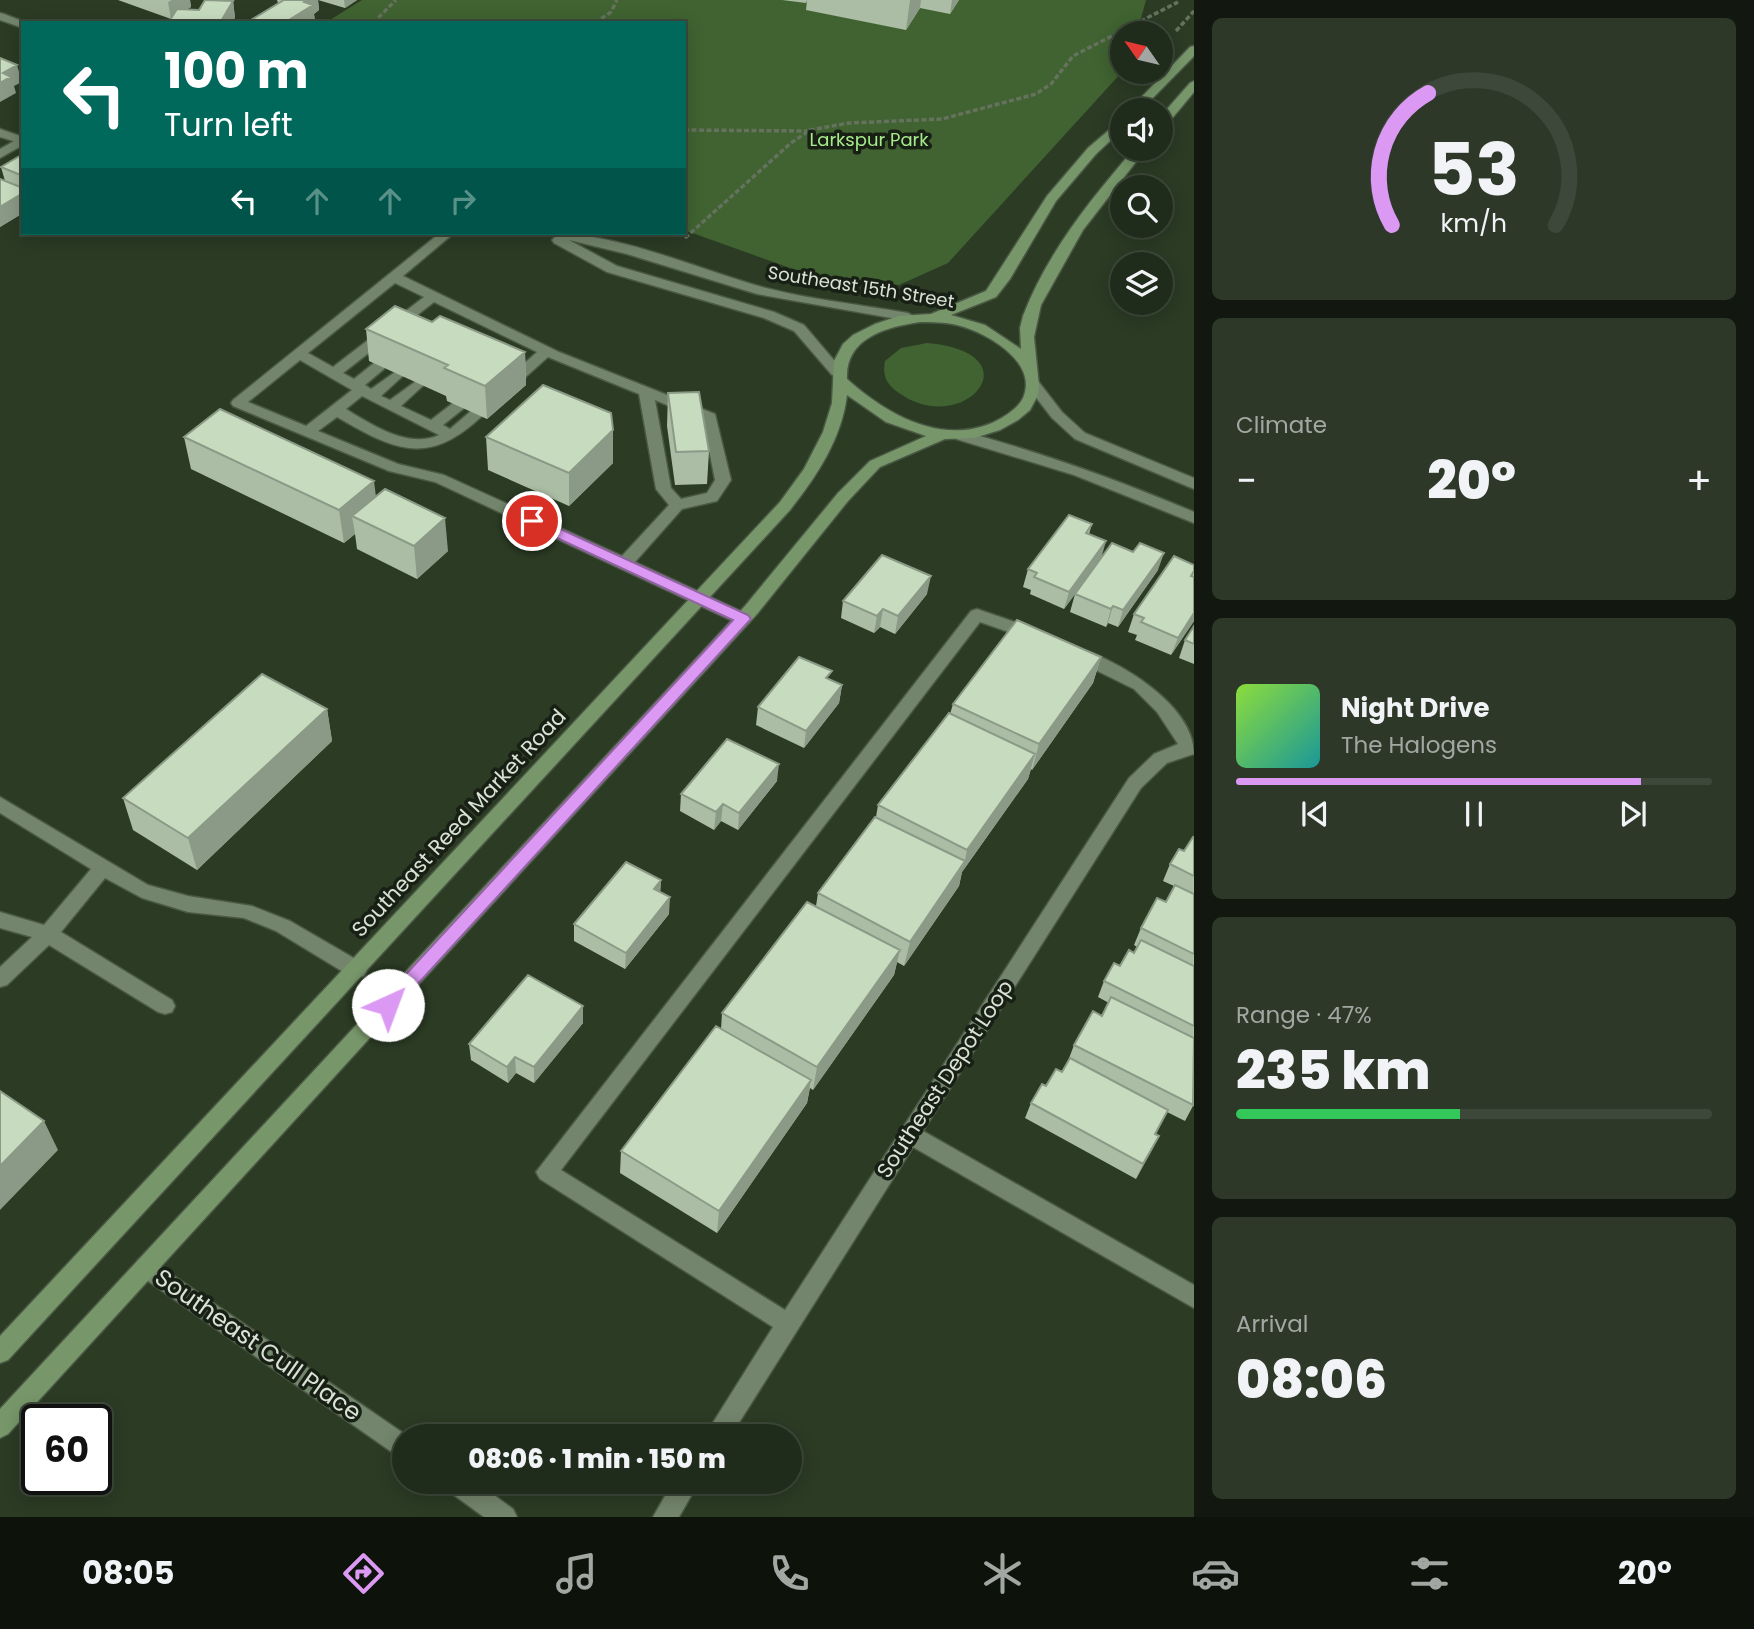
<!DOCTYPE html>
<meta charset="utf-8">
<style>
body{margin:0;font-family:Poppins,sans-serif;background:#2d3828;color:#f1f3f6;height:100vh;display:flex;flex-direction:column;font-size:26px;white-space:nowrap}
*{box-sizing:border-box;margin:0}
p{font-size:23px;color:#a2a7a3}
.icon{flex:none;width:38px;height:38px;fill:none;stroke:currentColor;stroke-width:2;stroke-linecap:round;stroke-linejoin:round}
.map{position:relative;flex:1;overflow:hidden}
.drawer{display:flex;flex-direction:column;gap:18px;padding:18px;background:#12180f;width:560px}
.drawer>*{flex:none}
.top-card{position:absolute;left:21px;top:21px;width:665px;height:214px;border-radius:0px;box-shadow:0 4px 18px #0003,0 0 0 2px #3d483a;background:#00695c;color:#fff;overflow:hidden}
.needle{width:46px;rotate:304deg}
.controls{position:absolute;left:1110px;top:21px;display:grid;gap:14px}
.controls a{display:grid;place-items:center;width:63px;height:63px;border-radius:50%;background:#202c1b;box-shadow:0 4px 18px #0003,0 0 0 2px #3d483a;font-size:35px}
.speed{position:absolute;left:21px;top:1404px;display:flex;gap:14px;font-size:35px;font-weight:700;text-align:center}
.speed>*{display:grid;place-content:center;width:91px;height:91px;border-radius:50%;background:#202c1b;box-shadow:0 4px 18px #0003,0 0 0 2px #3d483a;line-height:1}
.speed .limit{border:4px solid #111;border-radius:10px;background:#fff;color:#111}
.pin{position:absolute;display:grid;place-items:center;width:60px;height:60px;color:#fff;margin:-30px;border:4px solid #fff;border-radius:50%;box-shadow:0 2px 7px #0007}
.me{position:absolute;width:77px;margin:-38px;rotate:43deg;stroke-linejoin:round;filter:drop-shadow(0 0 5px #0008)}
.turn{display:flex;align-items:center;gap:24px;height:147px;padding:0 28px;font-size:32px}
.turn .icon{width:91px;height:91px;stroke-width:2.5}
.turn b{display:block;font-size:49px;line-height:60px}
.lanes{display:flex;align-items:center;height:66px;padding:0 28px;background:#0003;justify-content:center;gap:35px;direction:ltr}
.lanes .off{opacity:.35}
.big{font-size:52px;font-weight:800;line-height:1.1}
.drawer .card{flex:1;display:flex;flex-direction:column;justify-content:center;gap:10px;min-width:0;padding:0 24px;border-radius:10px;background:#2d3828}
.drawer .dial{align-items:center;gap:0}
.dial svg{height:182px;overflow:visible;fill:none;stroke:#3d483a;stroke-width:7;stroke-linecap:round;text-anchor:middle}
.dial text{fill:#f1f3f6;stroke:none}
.song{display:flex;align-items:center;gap:21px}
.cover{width:84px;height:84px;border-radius:10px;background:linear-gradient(135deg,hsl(90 70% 55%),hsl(180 70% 35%))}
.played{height:7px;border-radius:4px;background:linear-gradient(90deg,#dc99f4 85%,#3d483a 85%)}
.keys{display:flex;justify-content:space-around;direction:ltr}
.heat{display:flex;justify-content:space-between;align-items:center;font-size:38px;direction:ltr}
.charge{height:10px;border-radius:5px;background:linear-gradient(90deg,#34c759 47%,#3d483a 0)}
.trip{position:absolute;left:392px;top:1424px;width:410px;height:70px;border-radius:35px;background:#202c1b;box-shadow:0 4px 18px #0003,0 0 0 2px #3d483a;font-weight:800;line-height:70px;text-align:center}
.tab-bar{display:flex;height:112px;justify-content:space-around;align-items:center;background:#0d120b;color:#a2a7a3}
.tab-bar .icon{width:49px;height:49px}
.tab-bar .selected{color:#dc99f4}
.tab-bar b{font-size:32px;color:#f1f3f6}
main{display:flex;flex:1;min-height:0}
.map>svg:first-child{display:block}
.green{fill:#406331}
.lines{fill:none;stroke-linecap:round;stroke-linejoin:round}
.lane-casing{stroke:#4a5844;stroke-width:3}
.street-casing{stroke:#4a5844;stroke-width:3}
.secondary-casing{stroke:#4a5844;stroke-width:3}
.primary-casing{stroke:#4a5844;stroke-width:3}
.path{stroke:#64725e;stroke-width:3.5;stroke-dasharray:5 2.5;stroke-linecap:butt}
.lane{fill:#73856c;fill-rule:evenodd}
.street{fill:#73856c;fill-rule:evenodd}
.secondary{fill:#73856c;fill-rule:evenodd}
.primary{fill:#77976a;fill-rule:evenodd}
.wall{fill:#abbda4}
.shaded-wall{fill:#8b9a86}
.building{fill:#c7dcbf;stroke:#8b9a86;stroke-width:2}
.route{fill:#dc99f4;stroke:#8f639f;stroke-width:2}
.labels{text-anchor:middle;stroke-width:7;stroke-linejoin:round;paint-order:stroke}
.far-park-label{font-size:18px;fill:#a6ea89;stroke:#181f15}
.far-street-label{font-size:18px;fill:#d9e3d5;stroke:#181f15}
.street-label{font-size:21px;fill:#d9e3d5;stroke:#181f15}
.near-street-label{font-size:24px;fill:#d9e3d5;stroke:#181f15}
</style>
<main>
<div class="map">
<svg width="1194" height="1517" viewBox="0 0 1194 1517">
<rect width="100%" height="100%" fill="#2b3b24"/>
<!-- green -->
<path class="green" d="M362 0H1146L1137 33H1122V72L948 263 899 285 804 273 684 230V23H325Z
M927 343C1038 353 963 439 899 393 887 385 882 376 885 361L901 348Z"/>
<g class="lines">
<!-- lane casing -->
<g class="lane-casing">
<path id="lane" d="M0 129 23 137V144L0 137Z
M440 233H454L403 276 559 352 715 414 731 480 717 501 682 509 635 562 749 615 751 619 749 623H737L435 482 389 471 233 406 231 403 233 400ZM395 283 424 297 333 367 308 353ZM434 302 537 352 509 377V383H519L548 357 639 394 656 489 669 505 622 556 444 475 398 464 318 431 337 417C394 450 427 467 481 417L483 414 481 411H471L450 429 443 425 463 409 465 406 463 403H453L431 420 401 406 426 383 419 379 390 400 381 396 405 374 398 370 371 389 365 385 384 369V363H374L354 379 343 373ZM300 360 352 390 306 426 248 402ZM362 396 439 435C408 449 372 425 346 409ZM655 400 703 420 715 480 707 493 681 499 671 488Z
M0 797 148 885 188 896 252 906 290 921 364 964 367 970 364 976 357 978 350 976 276 931 244 918 188 912 142 898 105 878 61 932 172 1000 175 1006 172 1012 165 1014 158 1012 49 945 7 985 0 987V967L32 937 0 928V912L44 925 91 869 0 813Z"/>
</g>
<!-- street casing -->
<g class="street-casing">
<path id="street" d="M23 136V145L0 158V149Z
M977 609 1038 630 1040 634 1032 640 980 622 561 1170 785 1310 1129 778 1154 754 1178 744 1157 712 1134 689 1071 658 1069 654 1071 650 1077 648C1119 660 1194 705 1194 754L1167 763 1141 788 923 1131 1194 1285V1308L913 1147 730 1437H704L773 1327 540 1179 536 1172 971 611Z
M146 1257 409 1437H404V1459L396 1455 138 1274 135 1267 138 1260Z
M443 1482H476L513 1509 517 1517H484L447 1490Z
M673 1482H699L679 1517H653Z"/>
</g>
<!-- secondary casing -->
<g class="secondary-casing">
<path id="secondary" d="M0 13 4 14 27 23H23V28L0 20Z
M549 233C616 233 691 266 755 285 804 299 858 304 908 313L915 317 908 321 757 294 627 254 569 240 617 266 774 312 804 325 844 372 837 376 832 375 794 331 764 318 607 272 554 243 552 240 555 237Z
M1033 380 1038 381 1062 412 1085 433 1194 478V489L1075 439 1052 418 1028 387V381Z
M961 431C1041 452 1118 480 1194 512V523L1074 475 956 439 954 436Z"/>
</g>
<!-- primary casing -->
<g class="primary-casing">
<path id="primary" d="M1194 46V56L1141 110H1129L1190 47Z
M1194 81V92L1164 128 1160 129V117L1190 83Z
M1122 119V130L1096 154 1056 201 1010 279 996 297 951 315 985 325 1021 349 1020 328 1023 316C1047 253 1091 199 1134 149H1146L1083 230 1041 305 1034 337 1039 386 1038 395 1030 410 1018 420 1000 430 974 438 945 439 880 467 848 501 757 614 8 1434 0 1438V1409L745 606 838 493 870 461 926 436 886 422 847 395C842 438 817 476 790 510L8 1360 0 1363V1336L780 502 804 469 823 432 832 403 834 361 843 344 853 335 875 324 899 316 931 314 986 291 1047 196 1088 148ZM920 322C932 322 945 322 957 325 986 332 1041 363 1022 400 1016 410 1003 418 992 423 940 445 886 414 847 379 845 338 886 327 920 322Z"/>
</g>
<!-- path -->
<path class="path" d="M373 23 396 0
M595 23 611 12 617 0
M1176 31 1194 11
M684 130 807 131
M685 238 791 143 810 130 849 123 942 119 1036 94 1051 84 1073 56 1178 2"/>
<!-- lane -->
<use href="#lane" class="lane"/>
<!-- street -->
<use href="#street" class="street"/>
<!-- secondary -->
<use href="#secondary" class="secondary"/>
<!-- primary -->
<use href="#primary" class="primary"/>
</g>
<!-- wall -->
<path class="wall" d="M118 0H190L191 7 187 9 199 10 233 1 235 18 171 19Z
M277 0H357L345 8 318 0 319 10 314 14 315 22 278 3Z
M782 0H807L806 3Z
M807 0H959L950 14 920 8 906 30 806 10Z
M23 154V213L0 227 5 181 1 167Z
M432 322 525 352 526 385 487 419 447 401 446 396 369 361 366 329Z
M668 393 709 451 707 484 675 485 667 426Z
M613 430V463L569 506 488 470 486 437Z
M184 437 376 496 448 551 417 579 357 549 355 534 344 543 191 469Z
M1092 524 1089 534 1101 559 1158 570 1118 627 1108 623 1106 627 1070 612 1075 594 1064 609 1030 594 1031 590 1023 587 1028 569Z
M1194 565V621L1171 655 1135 640 1137 635 1128 632 1134 614Z
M927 594 895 634 880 627 874 633 841 618 843 601Z
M1194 626V664L1179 658 1185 640Z
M1101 657 1093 683 1032 770 1031 769 1028 779 962 872 959 886 904 966 897 962 894 975 813 1090 810 1088 807 1103 717 1233 620 1173 621 1151 721 1029 722 1013 816 906 818 893 876 817 878 805 950 714 953 704Z
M831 680 842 685 839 703 804 748 756 725 758 707Z
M327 709 332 741 197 870 133 830 123 798Z
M777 781 738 830 721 821 714 830 680 811 681 794Z
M1194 838V1104L1185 1121 1167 1112 1156 1134 1159 1136 1136 1179 1025 1118 1031 1103 1062 1072 1068 1061 1074 1045 1102 1016 1109 1003 1098 997 1104 981 1134 953 1137 947 1134 945 1141 928 1166 902 1174 886 1163 881 1170 864 1184 851Z
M661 880 660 892 669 914 625 969 574 941V924Z
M583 1006V1023L534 1083 516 1073 508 1083 471 1060 469 1044Z"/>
<!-- shaded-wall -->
<path class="shaded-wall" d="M172 0H190L191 7 171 19 168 2Z
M307 0H318L319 10 314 14 315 22 313 23H284L304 2Z
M344 0H357L345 8Z
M910 0H921L920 8 906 30Z
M952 0H959L950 14Z
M233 1 235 18 232 23H220Z
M17 65 22 82 14 86 16 93 0 102V83L3 73Z
M23 193V213L0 227V207Z
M525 352 526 385 487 419 485 386Z
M613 430V463L569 506V473Z
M374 481 378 513 352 516 355 534 344 543 339 510Z
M445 518 448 551 417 579 414 546Z
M1106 541 1101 559 1064 609 1069 592Z
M1164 553 1158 570 1118 627 1123 610Z
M931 576 927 594 895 634 898 616Z
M1113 606 1108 623 1106 627 1111 609Z
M883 609 880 627 874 633 877 616Z
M1194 613V621L1171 655 1178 638Z
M1101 657 1093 683 1032 770 1039 744Z
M842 685 839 703 804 748 806 731Z
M327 709 332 741 197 870 188 838Z
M1035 754 1028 779 962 872 959 886 904 966 910 942 964 864 967 850Z
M779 764 777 781 738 830 739 813Z
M723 804 721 821 714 830 716 812Z
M661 880 660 897 654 889Z
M670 897 669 914 625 969 626 953Z
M900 950 894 975 813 1090 817 1067Z
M583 1006V1023L534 1083V1067Z
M515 1057 516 1073 508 1083 507 1067Z
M811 1080 807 1103 717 1233 719 1211Z
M44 1121 58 1150 0 1210V1166Z
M1159 1136 1151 1152 1136 1179 1143 1164Z"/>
<!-- building -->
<path class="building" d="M205 0 233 1 220 23H168L177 9 199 10Z
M284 0H307L304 2 313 5 284 23H246Z
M0 58 17 65 3 73 11 77 0 83Z
M23 154V176L1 167Z
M0 179 23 188V193L0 207Z
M395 306 432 322 440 316 525 352 485 386 444 368 448 365 366 329Z
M543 385 611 413 613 430 569 473 486 437Z
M699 392 709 451 676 452 668 393Z
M220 409 374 481 339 510 184 437Z
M385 489 445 518 414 546 352 516Z
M1069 515 1092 524 1086 533 1106 541 1069 592 1034 577 1037 573 1028 569Z
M1112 543 1133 552 1140 543 1164 553 1123 610 1113 606 1111 609 1075 594Z
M882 555 931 576 898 616 883 609 877 616 843 601Z
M1174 556 1194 565V571L1191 576 1194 577V613L1178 638 1141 622 1144 618 1134 614Z
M1017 620 1101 657 1039 744 953 704Z
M1194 626V644L1185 640Z
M799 657 832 671 826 678 842 685 806 731 758 707Z
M262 674 327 709 188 838 123 798Z
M949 713 1035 754 967 850 878 805Z
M727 739 779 764 739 813 723 804 716 812 681 794Z
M875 817 965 861 910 942 818 893Z
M1193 837 1194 838V876L1170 864 1179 849 1184 851Z
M626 862 661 880 654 889 670 897 626 953 574 924Z
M1175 885 1194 894V954L1141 928 1157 898 1166 902Z
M807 902 900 950 817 1067 722 1013Z
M1141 940 1194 966V1026L1104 981 1114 963 1120 966 1129 950 1134 953Z
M528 975 583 1006 534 1067 515 1057 507 1067 469 1044Z
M1111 997 1194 1038 1193 1105 1074 1045 1093 1011 1102 1016Z
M716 1026 811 1080 719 1211 621 1151Z
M1070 1058 1168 1110 1155 1134 1159 1136 1143 1164 1031 1103 1042 1084 1046 1086 1056 1069 1062 1072Z
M0 1091 44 1121 0 1166Z"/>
<!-- route -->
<path class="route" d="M532 516 748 615 751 619 394 1010 388 1013 382 1010 379 1005 382 1000 733 620 527 524 525 521Z"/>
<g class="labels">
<!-- far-park labels -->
<g class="far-park-label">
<text x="869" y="146">Larkspur Park</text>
</g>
<!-- far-street labels -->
<g class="far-street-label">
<text transform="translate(861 287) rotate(9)" y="6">Southeast 15th Street</text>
</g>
<!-- street labels -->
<g class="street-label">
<text transform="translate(459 823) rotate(-47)" y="7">Southeast Reed Market Road</text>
<text transform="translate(945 1079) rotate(-57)" y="7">Southeast Depot Loop</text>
</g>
<!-- near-street labels -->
<g class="near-street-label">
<text transform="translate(258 1345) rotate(35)" y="8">Southeast Cull Place</text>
</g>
</g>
</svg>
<div class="controls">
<a><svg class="needle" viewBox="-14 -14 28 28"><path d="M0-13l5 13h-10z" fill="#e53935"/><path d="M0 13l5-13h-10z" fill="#a2a7a3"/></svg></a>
<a><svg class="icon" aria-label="sound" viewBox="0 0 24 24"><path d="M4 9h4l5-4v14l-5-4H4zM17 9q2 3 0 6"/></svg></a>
<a><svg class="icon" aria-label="search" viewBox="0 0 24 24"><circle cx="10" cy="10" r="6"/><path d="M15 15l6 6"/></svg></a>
<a><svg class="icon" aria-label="layers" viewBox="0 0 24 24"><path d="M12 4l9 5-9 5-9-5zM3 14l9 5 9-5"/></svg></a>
</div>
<div class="speed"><div class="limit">60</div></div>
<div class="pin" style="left:532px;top:521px;background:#d93025"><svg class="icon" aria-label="arrive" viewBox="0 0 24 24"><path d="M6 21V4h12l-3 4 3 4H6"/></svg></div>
<svg class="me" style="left:388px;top:1005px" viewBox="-20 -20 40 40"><circle r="19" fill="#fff"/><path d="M0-13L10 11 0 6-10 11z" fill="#dc99f4"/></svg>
<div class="trip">08:06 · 1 min · 150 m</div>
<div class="top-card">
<div class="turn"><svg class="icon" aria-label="left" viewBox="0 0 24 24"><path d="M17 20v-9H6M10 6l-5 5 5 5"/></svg><div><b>100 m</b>Turn left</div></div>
<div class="lanes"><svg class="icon" aria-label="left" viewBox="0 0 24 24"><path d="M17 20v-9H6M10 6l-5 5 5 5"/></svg><svg class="icon off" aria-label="ahead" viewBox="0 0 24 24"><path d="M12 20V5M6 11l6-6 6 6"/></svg><svg class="icon off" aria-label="ahead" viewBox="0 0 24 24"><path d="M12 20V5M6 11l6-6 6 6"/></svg><svg class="icon off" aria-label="right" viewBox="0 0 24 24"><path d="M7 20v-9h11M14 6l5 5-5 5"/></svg></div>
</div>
</div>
<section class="drawer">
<div class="card dial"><svg viewBox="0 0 100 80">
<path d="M14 69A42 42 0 1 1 86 69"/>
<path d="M14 69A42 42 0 0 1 30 11" stroke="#dc99f4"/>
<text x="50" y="56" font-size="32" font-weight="700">53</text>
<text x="50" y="72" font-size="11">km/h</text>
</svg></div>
<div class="card"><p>Climate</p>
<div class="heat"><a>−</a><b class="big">20°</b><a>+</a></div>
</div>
<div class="card">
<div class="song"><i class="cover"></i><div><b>Night Drive</b><p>The Halogens</p></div></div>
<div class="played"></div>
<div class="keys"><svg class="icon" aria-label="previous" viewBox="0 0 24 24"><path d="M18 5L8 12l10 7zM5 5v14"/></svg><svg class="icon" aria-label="pause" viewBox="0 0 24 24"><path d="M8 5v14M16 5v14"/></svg><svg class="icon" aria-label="next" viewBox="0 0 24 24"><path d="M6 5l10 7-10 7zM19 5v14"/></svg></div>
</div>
<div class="card"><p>Range · 47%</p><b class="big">235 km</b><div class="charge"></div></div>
<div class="card"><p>Arrival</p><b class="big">08:06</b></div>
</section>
</main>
<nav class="tab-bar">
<b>08:05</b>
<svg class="icon selected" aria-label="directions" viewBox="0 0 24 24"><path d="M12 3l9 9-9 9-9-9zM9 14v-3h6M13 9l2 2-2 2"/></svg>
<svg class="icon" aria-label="music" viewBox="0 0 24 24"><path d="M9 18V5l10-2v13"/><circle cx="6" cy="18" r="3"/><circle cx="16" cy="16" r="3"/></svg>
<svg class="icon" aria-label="phone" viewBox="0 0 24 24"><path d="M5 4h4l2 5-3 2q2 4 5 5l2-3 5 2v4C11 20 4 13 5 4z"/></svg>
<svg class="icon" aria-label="climate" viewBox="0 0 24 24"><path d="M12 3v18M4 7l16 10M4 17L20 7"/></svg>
<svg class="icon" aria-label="car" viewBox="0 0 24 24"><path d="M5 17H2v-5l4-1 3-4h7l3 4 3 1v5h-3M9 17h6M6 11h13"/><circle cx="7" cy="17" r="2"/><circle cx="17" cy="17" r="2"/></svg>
<svg class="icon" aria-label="filters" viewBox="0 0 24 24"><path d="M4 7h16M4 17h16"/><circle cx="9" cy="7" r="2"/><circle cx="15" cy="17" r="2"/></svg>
<b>20°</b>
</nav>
